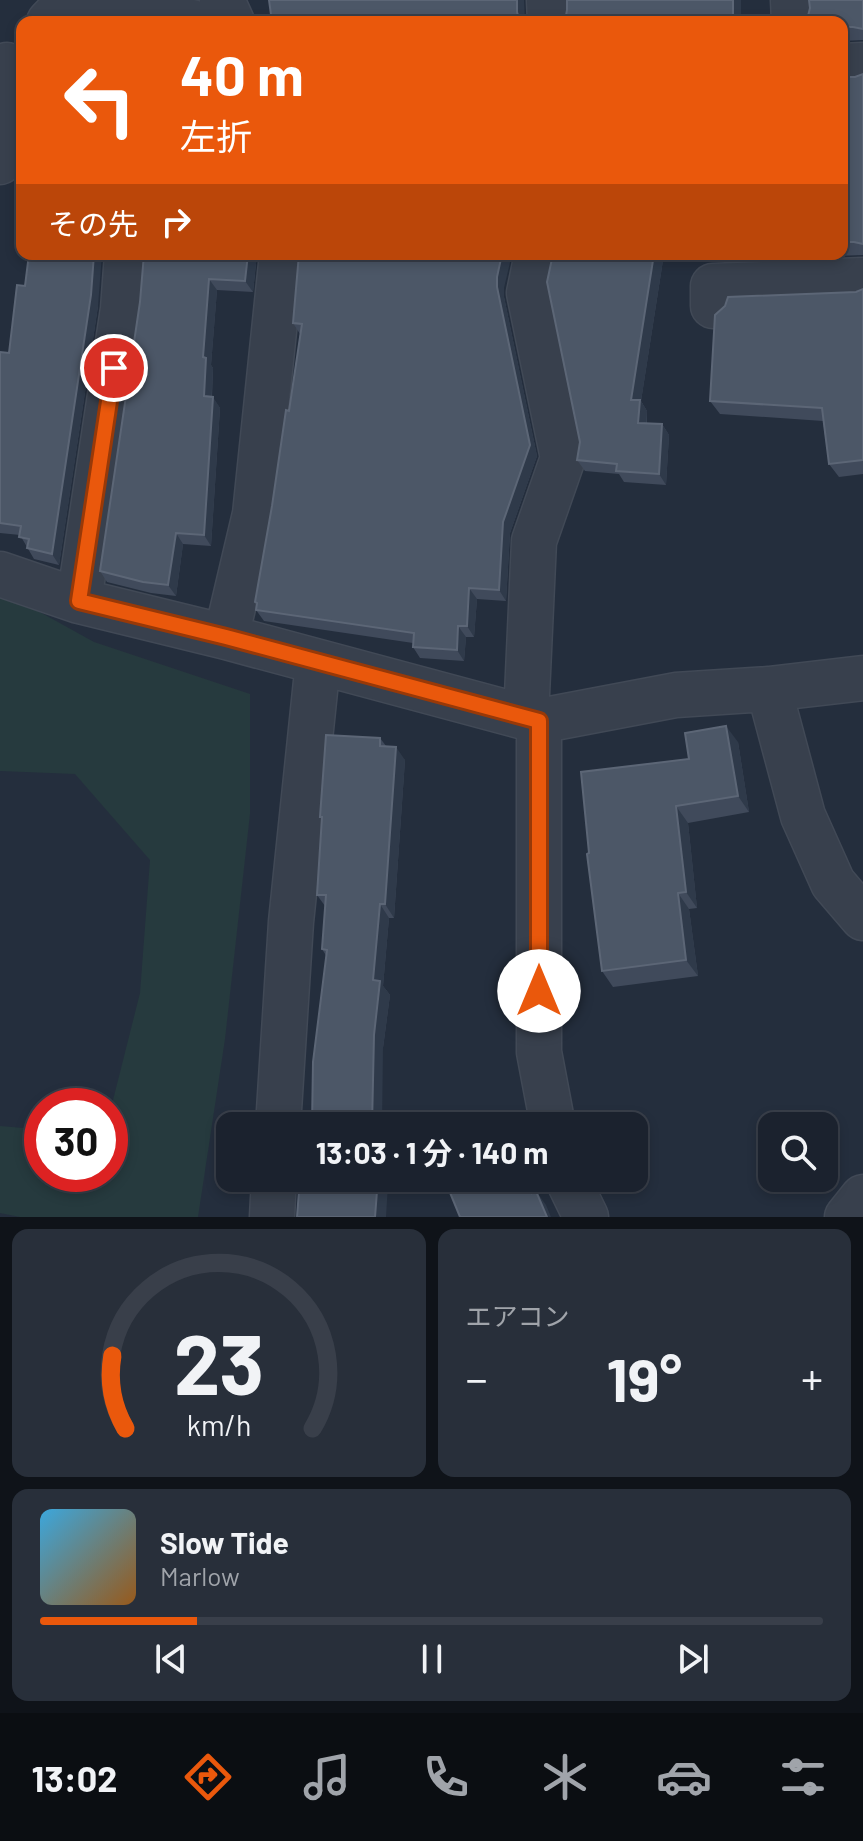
<!DOCTYPE html>
<html lang="ja">
<meta charset="utf-8">
<style>
body{margin:0;font-family:Barlow,"Noto Sans JP",sans-serif;background:#282f3a;color:#f1f3f6;height:100vh;display:flex;flex-direction:column;font-size:30px;white-space:nowrap}
*{box-sizing:border-box;margin:0}
p{font-size:26px;color:#a0a4aa}
.icon{flex:none;width:44px;height:44px;fill:none;stroke:currentColor;stroke-width:2;stroke-linecap:round;stroke-linejoin:round}
.map{position:relative;height:1217px;overflow:hidden}
.panel{display:flex;flex-direction:column;gap:12px;padding:12px;background:#0f1319;flex:1}
.panel>*{flex:none}
.banner{position:absolute;left:16px;top:16px;width:832px;height:244px;border-radius:16px;box-shadow:0 4px 12px #0003,0 0 0 2px #393f4a;background:#ea580c;color:#fff;overflow:hidden}
.fabs{position:absolute;left:758px;top:1112px;display:grid;gap:16px}
.fabs a{display:grid;place-items:center;width:80px;height:80px;border-radius:16px;background:#1b222e;box-shadow:0 4px 12px #0003,0 0 0 2px #393f4a;font-size:40px}
.speed{position:absolute;left:24px;top:1088px;display:flex;gap:16px;font-size:40px;font-weight:700;text-align:center}
.speed>*{display:grid;place-content:center;width:104px;height:104px;border-radius:50%;background:#1b222e;box-shadow:0 4px 12px #0003,0 0 0 2px #393f4a;line-height:1}
.speed .limit{border:12px solid #d22;background:#fff;color:#111}
.pin{position:absolute;display:grid;place-items:center;width:68px;height:68px;color:#fff;margin:-34px;border:4px solid #fff;border-radius:50%;box-shadow:0 2px 8px #0007}
.me{position:absolute;width:88px;margin:-44px;rotate:0deg;stroke-linejoin:round;filter:drop-shadow(0 0 6px #0008)}
.turn{display:flex;align-items:center;gap:28px;height:168px;padding:0 32px;font-size:36px}
.turn .icon{width:104px;height:104px;stroke-width:2.5}
.turn b{display:block;font-size:56px;line-height:68px}
.then{display:flex;align-items:center;height:76px;padding:0 32px;background:#0003;gap:16px;font-size:30px}
.big{font-size:60px;font-weight:700;line-height:1.1}
.panel .widget{flex:1;display:flex;flex-direction:column;justify-content:center;gap:12px;min-width:0;padding:0 28px;border-radius:16px;background:#282f3a}
.panel .dial{align-items:center;gap:0}
.dial svg{height:208px;overflow:visible;fill:none;stroke:#393f4a;stroke-width:7;stroke-linecap:round;text-anchor:middle}
.dial text{fill:#f1f3f6;stroke:none}
.song{display:flex;align-items:center;gap:24px}
.cover{width:96px;height:96px;border-radius:12px;background:linear-gradient(135deg,hsl(200 70% 55%),hsl(30 70% 35%))}
.played{height:8px;border-radius:4px;background:linear-gradient(90deg,#ea580c 20%,#393f4a 20%)}
.keys{display:flex;justify-content:space-around;direction:ltr}
.heat{display:flex;justify-content:space-between;align-items:center;font-size:44px;direction:ltr}
.panel .tiles{flex:1;display:grid;gap:12px;grid-template-columns:1fr 1fr}
.widget:last-child{grid-column:span 2}
.trip{position:absolute;left:216px;top:1112px;width:432px;height:80px;border-radius:16px;background:#1b222e;box-shadow:0 4px 12px #0003,0 0 0 2px #393f4a;font-weight:700;line-height:80px;text-align:center}
.tabs{display:flex;height:128px;justify-content:space-around;align-items:center;background:#0b0e12;color:#a0a4aa}
.tabs .icon{width:56px;height:56px}
.tabs .selected{color:#ea580c}
.tabs b{font-size:36px;color:#f1f3f6}
.map>svg:first-child{display:block}
.green{fill:#263a3e}
.lines{fill:none;stroke-linecap:round;stroke-linejoin:round}
.minor-casing{stroke:#414956;stroke-width:47}
.minor{stroke:#38404d;stroke-width:44}
.wall{fill:#404a5b}
.shaded-wall{fill:#2f3a4a}
.building{fill:#4c5767;stroke:#5c6676;stroke-width:2}
.route-casing{stroke:#983908;stroke-width:20}
.route{stroke:#ea580c;stroke-width:14}
</style>
<div class="map">
<svg width="863" height="1217" viewBox="0 0 863 1217">
<rect width="100%" height="100%" fill="#242e3d"/>
<!-- green -->
<path class="green" d="M0 590 94 642 250 694V814L225 1039 198 1217H20L0 1213V1126L23 1128 42 1126V1174H110V1112L140 993 150 860 75 774 0 771Z"/>
<g class="lines">
<!-- minor casing -->
<g class="minor-casing">
<path id="minor" d="M222 0 232 22
M549 0 550 22
M793 0 794 22
M49 22 70 0 144 16 192 22
M842 66 863 65
M0 162 7 119V65
M713 306V286L863 280
M0 574 79 601 226 637 539 721 676 695 769 689 863 678
M79 601 123 309 127 254
M226 637 255 514 282 254
M769 689 803 816 833 883 863 918
M526 717 534 541 563 458 529 293 537 254
M539 721V1052L553 1126
M278 1126 291 922 318 662
M567 1178 586 1217
M272 1217 274 1178
M847 1217 863 1197"/>
</g>
<!-- minor -->
<use href="#minor" class="minor"/>
</g>
<!-- wall -->
<path class="wall" d="M741 0V22L565 21 567 10Z
M863 0V40L842 41V22L807 20 810 8Z
M863 74V255L728 260 724 254H842V77H855Z
M257 254 253 292 217 290 211 365 213 368 212 397 220 408 211 546 183 544 176 596 151 593 107 582 100 571 140 302Z
M553 254H664L641 401 647 411V423L662 424 669 435 666 485 624 482 619 474 585 471 577 460 580 442Z
M504 288V297L537 456 510 533 506 601 477 599 474 637H466L464 661 420 658 413 647V643L264 621 256 610 257 605 255 602 289 411 300 334 293 323Z
M863 289V474L839 477 829 464 823 421 720 414 710 401 856 292Z
M98 306 59 565 34 559 20 535 0 533V352L9 353Z
M380 738 386 746 405 760 394 918H389L383 986 390 995 383 1048 322 949 325 906 317 895 322 820 320 817Z
M738 742 749 812 688 823 697 908 689 909 698 976 613 987 602 971 589 853 689 759Z"/>
<!-- shaded-wall -->
<path class="shaded-wall" d="M517 0H524L525 22H520L517 12Z
M733 0H741V22H733Z
M94 254H102L98 306 59 565 52 554Z
M248 254H257L253 292 245 281Z
M502 254H512L504 288V297L537 456 510 533 506 601 499 590 497 277Z
M654 254H664L641 401 647 411 646 434 638 423 631 400Z
M209 279 217 290 211 365 213 368 211 407 204 396 203 357Z
M213 397 220 408 211 546 204 535Z
M662 424 669 435 666 485 659 474Z
M176 533 183 544 176 596 168 585Z
M469 588 477 599 474 637 467 626Z
M458 626 466 637 464 661 457 650Z
M726 726 738 742 749 812 738 796Z
M396 747 405 760 394 918 385 904Z
M676 806 688 823 697 908 686 892Z
M678 893 689 909 698 976 686 960Z
M380 904 389 918 383 986 390 995 383 1048 382 1126H372L373 980Z
M374 1178H384L388 1184 386 1217H375Z
M526 1178H531L542 1206 532 1193Z
M536 1191 546 1205 551 1217H547Z"/>
<!-- building -->
<path class="building" d="M269 0H517V12L520 22H272Z
M567 0H733V22H669V17L595 18V21H565L567 10Z
M809 0H863V29L853 27H842V22H805L807 20 810 8Z
M77 18 96 22H72Z
M863 74V244L854 242H842V77H855Z
M29 254H94L91 295 52 554 27 548 29 539 19 537 21 526 0 523V352L9 353 17 285 25 286Z
M144 254H248L245 281 209 279 203 357 206 358 204 396 213 397 204 535 176 533 168 585 143 582 100 571 140 302Z
M299 254H502L497 277V287L530 445 503 522 499 590 469 588 467 626H458L457 650 413 647 414 633 256 610 257 603 255 602 272 506 286 410 289 411 302 324 293 323Z
M553 254H654L631 400H640L638 423 662 424 659 474 616 471 617 464 577 460 580 442 547 282Z
M863 289V460L829 464 822 408 710 401 715 315 725 306 728 297 856 292Z
M726 726 738 796 676 806 686 892 678 893 686 960 602 971 587 854 589 853 581 772 689 759 685 733Z
M326 735 380 738V746L396 747 385 904H380L373 980 380 981 374 1035 372 1126H312L313 1062 327 950 322 949 326 895H317L322 817H320Z
M300 1178H378L375 1217H297Z
M444 1178H526L532 1193 536 1191 547 1217H460Z"/>
<g class="lines">
<!-- route casing -->
<g class="route-casing">
<path id="route" d="M114 368 79 601 226 637 539 721V991"/>
</g>
<!-- route -->
<use href="#route" class="route"/>
</g>
</svg>
<div class="fabs">
<a><svg class="icon" aria-label="search" viewBox="0 0 24 24"><circle cx="10" cy="10" r="6"/><path d="M15 15l6 6"/></svg></a>
</div>
<div class="speed"><div class="limit">30</div></div>
<div class="pin" style="left:114px;top:368px;background:#d93025"><svg class="icon" aria-label="arrive" viewBox="0 0 24 24"><path d="M6 21V4h12l-3 4 3 4H6"/></svg></div>
<svg class="me" style="left:539px;top:991px" viewBox="-20 -20 40 40"><circle r="19" fill="#fff"/><path d="M0-13L10 11 0 6-10 11z" fill="#ea580c"/></svg>
<div class="trip">13:03 · 1 分 · 140 m</div>
<div class="banner">
<div class="turn"><svg class="icon" aria-label="left" viewBox="0 0 24 24"><path d="M17 20v-9H6M10 6l-5 5 5 5"/></svg><div><b>40 m</b>左折</div></div>
<div class="then">その先<svg class="icon" aria-label="right" viewBox="0 0 24 24"><path d="M7 20v-9h11M14 6l5 5-5 5"/></svg></div>
</div>
</div>
<section class="panel">
<div class="tiles">
<div class="widget dial"><svg viewBox="0 0 100 80">
<path d="M14 69A42 42 0 1 1 86 69"/>
<path d="M14 69A42 42 0 0 1 9 41" stroke="#ea580c"/>
<text x="50" y="56" font-size="32" font-weight="700">23</text>
<text x="50" y="72" font-size="11">km/h</text>
</svg></div>
<div class="widget"><p>エアコン</p>
<div class="heat"><a>−</a><b class="big">19°</b><a>+</a></div>
</div>
<div class="widget">
<div class="song"><i class="cover"></i><div><b>Slow Tide</b><p>Marlow</p></div></div>
<div class="played"></div>
<div class="keys"><svg class="icon" aria-label="previous" viewBox="0 0 24 24"><path d="M18 5L8 12l10 7zM5 5v14"/></svg><svg class="icon" aria-label="pause" viewBox="0 0 24 24"><path d="M8 5v14M16 5v14"/></svg><svg class="icon" aria-label="next" viewBox="0 0 24 24"><path d="M6 5l10 7-10 7zM19 5v14"/></svg></div>
</div>
</div>
</section>
<nav class="tabs">
<b>13:02</b>
<svg class="icon selected" aria-label="directions" viewBox="0 0 24 24"><path d="M12 3l9 9-9 9-9-9zM9 14v-3h6M13 9l2 2-2 2"/></svg>
<svg class="icon" aria-label="music" viewBox="0 0 24 24"><path d="M9 18V5l10-2v13"/><circle cx="6" cy="18" r="3"/><circle cx="16" cy="16" r="3"/></svg>
<svg class="icon" aria-label="phone" viewBox="0 0 24 24"><path d="M5 4h4l2 5-3 2q2 4 5 5l2-3 5 2v4C11 20 4 13 5 4z"/></svg>
<svg class="icon" aria-label="climate" viewBox="0 0 24 24"><path d="M12 3v18M4 7l16 10M4 17L20 7"/></svg>
<svg class="icon" aria-label="car" viewBox="0 0 24 24"><path d="M5 17H2v-5l4-1 3-4h7l3 4 3 1v5h-3M9 17h6M6 11h13"/><circle cx="7" cy="17" r="2"/><circle cx="17" cy="17" r="2"/></svg>
<svg class="icon" aria-label="filters" viewBox="0 0 24 24"><path d="M4 7h16M4 17h16"/><circle cx="9" cy="7" r="2"/><circle cx="15" cy="17" r="2"/></svg>
</nav>
